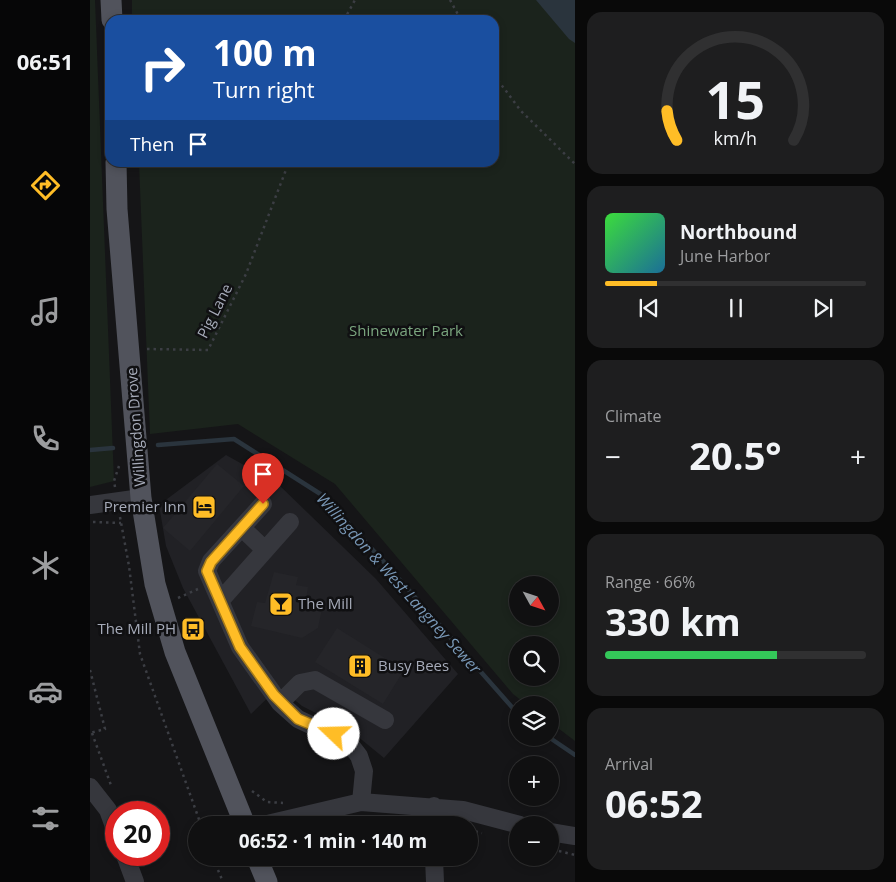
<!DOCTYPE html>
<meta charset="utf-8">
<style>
body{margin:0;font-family:"Open Sans",sans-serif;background:#1e1e1f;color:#f1f3f6;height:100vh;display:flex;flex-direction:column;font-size:19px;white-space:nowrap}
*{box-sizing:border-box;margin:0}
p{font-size:16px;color:#9c9d9f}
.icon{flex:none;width:28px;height:28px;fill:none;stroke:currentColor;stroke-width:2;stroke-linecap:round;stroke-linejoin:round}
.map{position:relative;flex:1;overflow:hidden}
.details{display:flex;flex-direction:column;gap:12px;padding:12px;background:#090909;width:321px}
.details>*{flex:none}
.top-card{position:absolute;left:15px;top:15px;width:394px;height:152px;border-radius:15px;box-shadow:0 2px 8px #0003,0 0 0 1px #303031;background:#1a4fa0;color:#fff;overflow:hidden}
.needle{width:32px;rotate:130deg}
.fabs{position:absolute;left:419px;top:576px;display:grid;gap:10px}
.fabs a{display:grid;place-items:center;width:50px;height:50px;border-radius:50%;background:#101011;box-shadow:0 2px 8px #0003,0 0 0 1px #303031;font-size:25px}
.speed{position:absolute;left:15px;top:801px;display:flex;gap:10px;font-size:25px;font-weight:700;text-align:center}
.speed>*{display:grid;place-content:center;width:65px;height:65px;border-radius:50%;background:#101011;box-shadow:0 2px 8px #0003,0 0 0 1px #303031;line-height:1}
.speed .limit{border:8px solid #d22;background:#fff;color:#111}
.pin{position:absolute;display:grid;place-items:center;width:42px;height:42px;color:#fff;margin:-51px -21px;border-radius:50% 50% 50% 0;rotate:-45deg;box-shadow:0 0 5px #0007}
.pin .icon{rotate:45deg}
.me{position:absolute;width:55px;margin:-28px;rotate:291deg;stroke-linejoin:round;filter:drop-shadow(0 0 4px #0008)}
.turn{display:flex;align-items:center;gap:18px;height:105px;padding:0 25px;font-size:22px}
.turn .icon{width:65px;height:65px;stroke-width:2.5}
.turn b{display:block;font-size:35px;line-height:42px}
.then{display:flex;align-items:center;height:48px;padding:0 25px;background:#0003;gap:10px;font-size:19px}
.big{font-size:38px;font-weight:700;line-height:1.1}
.details .widget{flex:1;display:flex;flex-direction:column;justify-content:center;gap:8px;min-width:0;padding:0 18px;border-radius:15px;background:#1e1e1f}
.details .dial{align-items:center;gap:0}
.dial svg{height:130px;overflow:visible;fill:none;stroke:#303031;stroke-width:7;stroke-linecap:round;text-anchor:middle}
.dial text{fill:#f1f3f6;stroke:none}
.song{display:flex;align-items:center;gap:15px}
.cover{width:60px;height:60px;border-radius:8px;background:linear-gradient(135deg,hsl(120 70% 55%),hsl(200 70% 35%))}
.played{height:5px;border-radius:2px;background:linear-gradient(90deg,#ffbd26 20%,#303031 20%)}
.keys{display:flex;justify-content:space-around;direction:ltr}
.heat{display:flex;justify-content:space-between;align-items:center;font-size:28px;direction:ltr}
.charge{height:8px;border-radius:4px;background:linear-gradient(90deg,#34c759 66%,#303031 0)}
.trip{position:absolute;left:98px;top:816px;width:290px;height:50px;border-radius:25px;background:#101011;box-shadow:0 2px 8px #0003,0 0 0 1px #303031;font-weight:700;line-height:50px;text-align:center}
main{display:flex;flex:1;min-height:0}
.tab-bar{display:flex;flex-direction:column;width:90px;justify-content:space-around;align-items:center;background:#060607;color:#9c9d9f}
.tab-bar .icon{width:35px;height:35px}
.tab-bar .on{color:#ffbd26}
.tab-bar b{font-size:22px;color:#f1f3f6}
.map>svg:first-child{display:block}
.built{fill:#212125}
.green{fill:#1b231c;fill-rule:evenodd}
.water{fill:#2a343d}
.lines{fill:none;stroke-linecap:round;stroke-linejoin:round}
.stream{stroke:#2a343d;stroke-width:4.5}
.building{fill:#252529}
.path{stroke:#3c3e44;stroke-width:2.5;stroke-dasharray:2.5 4;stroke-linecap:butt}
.minor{stroke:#36373d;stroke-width:18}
.major{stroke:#51535c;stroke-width:21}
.route-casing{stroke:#a67b19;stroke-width:12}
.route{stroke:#ffbd26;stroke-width:9}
.labels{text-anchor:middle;stroke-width:5;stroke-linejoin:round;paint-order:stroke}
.street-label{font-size:15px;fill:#a6abb9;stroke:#101012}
.park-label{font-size:15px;fill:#7ba67f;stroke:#101012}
.poi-label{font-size:15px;fill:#a6abb9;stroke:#101012;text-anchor:end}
.water-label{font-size:16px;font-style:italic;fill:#7998b7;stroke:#101012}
</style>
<main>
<nav class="tab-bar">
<b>06:51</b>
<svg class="icon on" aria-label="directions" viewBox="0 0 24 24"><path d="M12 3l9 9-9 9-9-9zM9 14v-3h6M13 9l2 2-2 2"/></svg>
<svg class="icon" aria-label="music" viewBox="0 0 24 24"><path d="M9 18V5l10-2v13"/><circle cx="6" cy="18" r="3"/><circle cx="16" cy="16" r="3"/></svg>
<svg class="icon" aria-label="phone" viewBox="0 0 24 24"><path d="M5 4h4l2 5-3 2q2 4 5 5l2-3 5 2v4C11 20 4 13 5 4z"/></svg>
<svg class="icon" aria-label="climate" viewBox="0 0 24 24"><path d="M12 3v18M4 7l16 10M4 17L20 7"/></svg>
<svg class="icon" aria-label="car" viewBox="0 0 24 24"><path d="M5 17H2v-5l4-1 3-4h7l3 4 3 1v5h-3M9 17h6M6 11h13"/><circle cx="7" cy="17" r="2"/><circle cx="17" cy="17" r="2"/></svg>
<svg class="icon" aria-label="filters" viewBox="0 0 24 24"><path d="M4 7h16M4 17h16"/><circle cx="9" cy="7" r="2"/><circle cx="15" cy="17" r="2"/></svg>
</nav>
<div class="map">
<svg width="485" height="882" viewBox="0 0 485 882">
<rect width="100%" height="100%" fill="#151517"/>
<!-- built -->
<path class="built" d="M136 455 188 484 286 579 368 674 294 758 261 731 212 706 189 687 161 714 93 588 76 546 69 505Z"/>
<!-- green -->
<path class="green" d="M0 0H5L24 481 0 487Z
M42 0H485V741L460 722V705H437L423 694 245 484 148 424 60 434 49 163 404 162V20H42ZM428 585H460V618H428ZM428 645H460V678H428Z"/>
<!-- water -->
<path class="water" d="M446 0H485V43L479 39Z"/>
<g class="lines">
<!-- stream -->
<path class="stream" d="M68 445 144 439 232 495 293 561 428 714
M0 450 23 448
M460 738 485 755"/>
</g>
<!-- building -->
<path class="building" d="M127 464 154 486 100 551 73 528Z
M184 572 208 577 206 585 218 587 215 606 232 609 228 628 212 638 161 626 167 602 175 603Z
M247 628 314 670 293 704 225 662Z"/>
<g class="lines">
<!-- path -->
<path class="path" d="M360 0 371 20
M254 20 265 0
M404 75 431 111 485 164
M57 349 118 350 156 274 199 162
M25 487 24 481 29 466
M30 517 39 566 50 654 111 825
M3 522 31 523
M88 598 108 589
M0 670 15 729 0 733
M2 733 22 788
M162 791 177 802 193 803
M379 830 392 833
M469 851 485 855
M123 858 133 882"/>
<!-- minor -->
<path class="minor" d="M173 504 121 561 117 571 150 647 190 703 208 719 259 743 269 756 274 771 271 802
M0 505 51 498
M152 528 175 550
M131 600 200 522
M190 703 210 683 225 680 295 720
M0 787 18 810 26 832
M173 825 271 802 373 810 430 825
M344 825V806
M460 832 485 836
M35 855 45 882
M344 858 345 882"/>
<!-- major -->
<path class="major" d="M21 0 22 20
M26 162 27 209 51 498 65 584 85 652 155 825
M167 858 177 882"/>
</g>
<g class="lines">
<!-- route casing -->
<g class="route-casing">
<path id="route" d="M173 504 121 562 117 571 150 647 184 695 208 719 244 734"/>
</g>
<!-- route -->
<use href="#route" class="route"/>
</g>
<!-- icons -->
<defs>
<g id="hotel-square" transform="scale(1.25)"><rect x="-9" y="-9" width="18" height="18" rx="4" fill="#ffbd26" stroke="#101012"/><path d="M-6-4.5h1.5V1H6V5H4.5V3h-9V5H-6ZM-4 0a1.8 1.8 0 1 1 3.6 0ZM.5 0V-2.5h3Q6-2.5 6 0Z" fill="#111"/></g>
<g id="bar-square" transform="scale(1.25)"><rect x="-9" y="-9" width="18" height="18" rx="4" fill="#ffbd26" stroke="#101012"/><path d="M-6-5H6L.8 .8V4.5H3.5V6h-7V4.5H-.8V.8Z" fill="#111"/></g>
<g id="bus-square" transform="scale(1.25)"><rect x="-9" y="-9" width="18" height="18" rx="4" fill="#ffbd26" stroke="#101012"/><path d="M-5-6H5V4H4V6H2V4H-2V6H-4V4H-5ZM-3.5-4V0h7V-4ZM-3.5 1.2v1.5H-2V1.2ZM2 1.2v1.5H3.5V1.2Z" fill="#111"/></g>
<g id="building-square" transform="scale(1.25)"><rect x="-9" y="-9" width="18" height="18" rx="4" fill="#ffbd26" stroke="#101012"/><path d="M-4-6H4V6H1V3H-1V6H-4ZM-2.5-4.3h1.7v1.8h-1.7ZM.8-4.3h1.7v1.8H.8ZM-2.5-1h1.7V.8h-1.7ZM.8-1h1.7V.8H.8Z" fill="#111"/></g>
</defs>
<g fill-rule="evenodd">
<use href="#hotel-square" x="114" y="507"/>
<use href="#bar-square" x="191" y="604"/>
<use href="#bus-square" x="103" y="629"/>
<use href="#building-square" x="270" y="666"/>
</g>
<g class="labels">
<!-- street labels -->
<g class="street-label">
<text transform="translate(125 311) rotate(-63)" y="5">Pig Lane</text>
<text transform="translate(46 427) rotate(-94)" y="5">Willingdon Drove</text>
</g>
<!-- park labels -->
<g class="park-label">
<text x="316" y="336">Shinewater Park</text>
</g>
<!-- poi labels -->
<g class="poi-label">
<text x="96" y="512">Premier Inn</text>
<text x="208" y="609" text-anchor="start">The Mill</text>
<text x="86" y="634">The Mill PH</text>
<text x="288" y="671" text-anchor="start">Busy Bees</text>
</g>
<!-- water labels -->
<g class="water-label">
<text transform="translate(309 583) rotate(48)" y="6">Willingdon &amp; West Langney Sewer</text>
</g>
</g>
</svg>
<div class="fabs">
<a><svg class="needle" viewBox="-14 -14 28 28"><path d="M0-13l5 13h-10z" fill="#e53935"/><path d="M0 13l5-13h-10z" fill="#9c9d9f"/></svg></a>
<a><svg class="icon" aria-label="search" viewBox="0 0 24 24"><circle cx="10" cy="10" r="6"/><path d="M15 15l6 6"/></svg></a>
<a><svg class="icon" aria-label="layers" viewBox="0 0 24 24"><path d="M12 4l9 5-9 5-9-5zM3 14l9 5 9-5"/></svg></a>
<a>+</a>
<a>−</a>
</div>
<div class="speed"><div class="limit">20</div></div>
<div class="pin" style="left:173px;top:504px;background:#d93025"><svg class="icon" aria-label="arrive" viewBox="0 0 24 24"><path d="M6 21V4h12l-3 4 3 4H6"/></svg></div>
<svg class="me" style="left:244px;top:734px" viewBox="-20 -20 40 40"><circle r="19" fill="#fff"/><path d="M0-13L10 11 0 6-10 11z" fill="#ffbd26"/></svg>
<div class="trip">06:52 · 1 min · 140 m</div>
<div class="top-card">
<div class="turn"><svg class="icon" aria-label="right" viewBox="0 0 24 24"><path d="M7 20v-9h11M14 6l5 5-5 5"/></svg><div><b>100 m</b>Turn right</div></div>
<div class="then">Then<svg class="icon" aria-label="arrive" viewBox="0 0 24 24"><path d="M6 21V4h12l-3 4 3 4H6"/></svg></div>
</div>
</div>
<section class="details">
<div class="widget dial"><svg viewBox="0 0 100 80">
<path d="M14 69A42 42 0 1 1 86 69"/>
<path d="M14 69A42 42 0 0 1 8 51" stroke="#ffbd26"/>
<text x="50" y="56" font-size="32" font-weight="700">15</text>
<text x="50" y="72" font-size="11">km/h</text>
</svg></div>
<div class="widget">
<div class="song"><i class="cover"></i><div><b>Northbound</b><p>June Harbor</p></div></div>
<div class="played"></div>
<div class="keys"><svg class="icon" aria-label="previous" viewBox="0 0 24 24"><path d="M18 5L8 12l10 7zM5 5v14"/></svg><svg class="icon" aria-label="pause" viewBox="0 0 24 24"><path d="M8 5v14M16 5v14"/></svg><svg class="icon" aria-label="next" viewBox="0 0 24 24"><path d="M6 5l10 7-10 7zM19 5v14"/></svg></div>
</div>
<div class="widget"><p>Climate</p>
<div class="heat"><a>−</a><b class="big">20.5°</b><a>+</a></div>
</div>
<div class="widget"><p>Range · 66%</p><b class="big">330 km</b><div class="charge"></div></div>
<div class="widget"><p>Arrival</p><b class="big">06:52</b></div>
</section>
</main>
